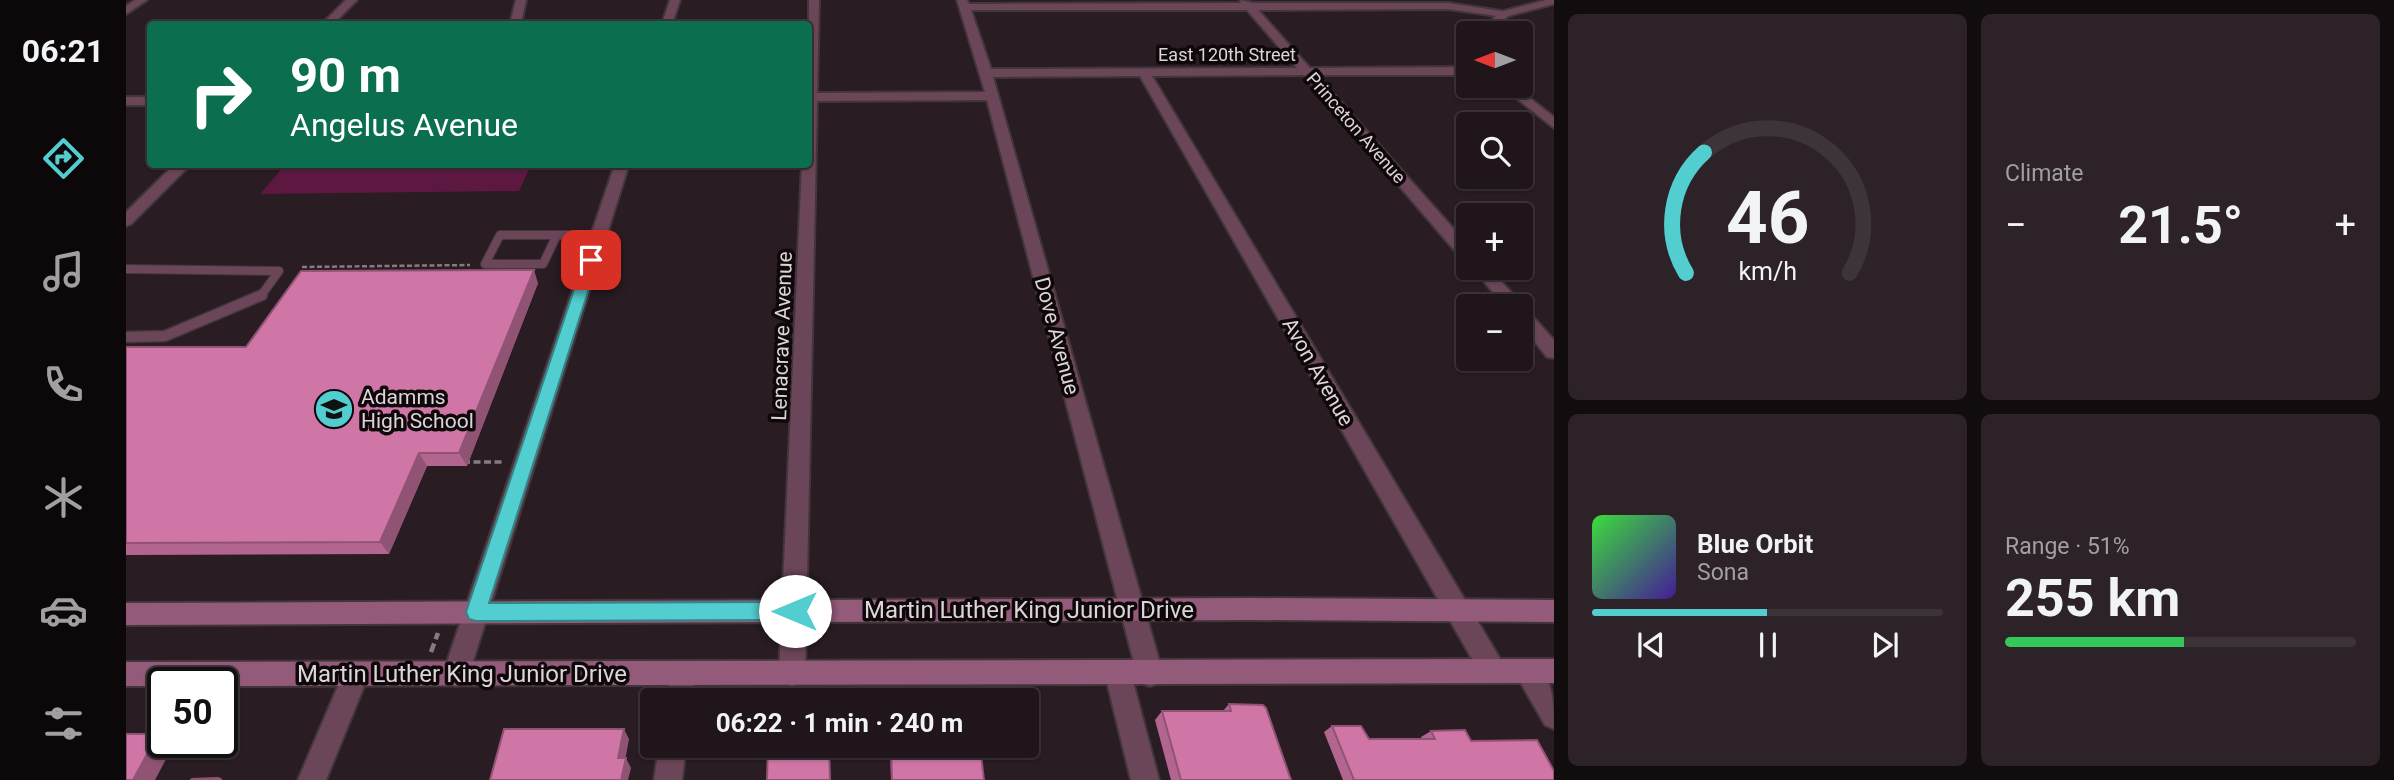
<!DOCTYPE html>
<meta charset="utf-8">
<style>
body{margin:0;font-family:Roboto,sans-serif;background:#2c2227;color:#f1f3f6;height:100vh;display:flex;flex-direction:column;font-size:26px;white-space:nowrap}
*{box-sizing:border-box;margin:0}
p{font-size:23px;color:#a19fa2}
.icon{flex:none;width:38px;height:38px;fill:none;stroke:currentColor;stroke-width:2;stroke-linecap:round;stroke-linejoin:round}
.map{position:relative;flex:1;overflow:hidden}
.panel{display:flex;flex-direction:column;gap:14px;padding:14px;background:#110c0e;width:840px}
.panel>*{flex:none}
.guide{position:absolute;left:21px;top:21px;width:665px;height:147px;border-radius:7px;box-shadow:0 2px 5px #0004,0 0 0 2px #3c3439;background:#0b6e4f;color:#fff;overflow:hidden}
.needle{width:46px;rotate:270deg}
.buttons{position:absolute;left:1330px;top:21px;display:grid;gap:14px}
.buttons a{display:grid;place-items:center;width:77px;height:77px;border-radius:7px;background:#1f151a;box-shadow:0 2px 5px #0004,0 0 0 2px #3c3439;font-size:35px}
.speed{position:absolute;left:21px;top:667px;display:flex;gap:14px;font-size:35px;font-weight:700;text-align:center}
.speed>*{display:grid;place-content:center;width:91px;height:91px;border-radius:50%;background:#1f151a;box-shadow:0 2px 5px #0004,0 0 0 2px #3c3439;line-height:1}
.speed .limit{border:4px solid #111;border-radius:10px;background:#fff;color:#111}
.pin{position:absolute;display:grid;place-items:center;width:60px;height:60px;color:#fff;margin:-30px;border-radius:14px;box-shadow:0 4px 10px #0006}
.me{position:absolute;width:77px;margin:-38px;rotate:270deg;stroke-linejoin:round;filter:drop-shadow(0 0 5px #0008)}
.turn{display:flex;align-items:center;gap:24px;height:147px;padding:0 28px;font-size:32px}
.turn .icon{width:91px;height:91px;stroke-width:2.5}
.turn b{display:block;font-size:49px;line-height:60px}
.big{font-size:52px;font-weight:700;line-height:1.1}
.panel .card{flex:1;display:flex;flex-direction:column;justify-content:center;gap:10px;min-width:0;padding:0 24px;border-radius:10px;background:#2c2227}
.panel .dial{align-items:center;gap:0}
.dial svg{height:182px;overflow:visible;fill:none;stroke:#3c3439;stroke-width:7;stroke-linecap:round;text-anchor:middle}
.dial text{fill:#f1f3f6;stroke:none}
.song{display:flex;align-items:center;gap:21px}
.cover{width:84px;height:84px;border-radius:10px;background:linear-gradient(135deg,hsl(120 70% 55%),hsl(260 70% 35%))}
.played{height:7px;border-radius:4px;background:linear-gradient(90deg,#52cdd0 50%,#3c3439 50%)}
.keys{display:flex;justify-content:space-around;direction:ltr}
.heat{display:flex;justify-content:space-between;align-items:center;font-size:38px;direction:ltr}
.charge{height:10px;border-radius:5px;background:linear-gradient(90deg,#34c759 51%,#3c3439 0)}
.panel .tiles{flex:1;display:grid;gap:14px;grid-template-columns:repeat(2,1fr)}
.trip{position:absolute;left:514px;top:688px;width:399px;height:70px;border-radius:7px;background:#1f151a;box-shadow:0 2px 5px #0004,0 0 0 2px #3c3439;font-weight:700;line-height:70px;text-align:center}
main{display:flex;flex:1;min-height:0}
.tabs{display:flex;flex-direction:column;width:126px;justify-content:space-around;align-items:center;background:#0c080a;color:#a19fa2}
.tabs .icon{width:49px;height:49px}
.tabs .on{color:#52cdd0}
.tabs b{font-size:32px;color:#f1f3f6}
.map>svg:first-child{display:block}
.green{fill:#5d1842}
.lines{fill:none;stroke-linecap:round;stroke-linejoin:round}
.service-far1-casing{stroke:#42363c;stroke-width:10}
.service-casing{stroke:#42363c;stroke-width:13}
.minor-casing{stroke:#42363c;stroke-width:4}
.tertiary-casing{stroke:#42363c;stroke-width:4}
.secondary-casing{stroke:#42363c;stroke-width:4}
.path-far2{stroke:#867b80;stroke-width:2.5;stroke-dasharray:5 2.5;stroke-linecap:butt}
.path-far1{stroke:#867b80;stroke-width:3.5;stroke-dasharray:7 3.5;stroke-linecap:butt}
.path{stroke:#867b80;stroke-width:4.5;stroke-dasharray:9 4.5;stroke-linecap:butt}
.service-far1{stroke:#6b4659;stroke-width:8}
.service{stroke:#6b4659;stroke-width:10}
.minor{fill:#6b4659;fill-rule:evenodd}
.tertiary{fill:#6b4659;fill-rule:evenodd}
.secondary{fill:#945a79;fill-rule:evenodd}
.wall{fill:#b2658f}
.shaded-wall{fill:#915374}
.building{fill:#cf76a6;stroke:#915374;stroke-width:2}
.route{fill:#52cdd0;stroke:#358587;stroke-width:2}
.labels{text-anchor:middle;stroke-width:7;stroke-linejoin:round;paint-order:stroke}
.far-street-label{font-size:18px;fill:#ddd4d8;stroke:#0e080b}
.street-label{font-size:21px;fill:#ddd4d8;stroke:#0e080b}
.poi-label{font-size:21px;fill:#ddd4d8;stroke:#0e080b;text-anchor:start}
.near-street-label{font-size:24px;fill:#ddd4d8;stroke:#0e080b}
</style>
<main>
<nav class="tabs">
<b>06:21</b>
<svg class="icon on" aria-label="directions" viewBox="0 0 24 24"><path d="M12 3l9 9-9 9-9-9zM9 14v-3h6M13 9l2 2-2 2"/></svg>
<svg class="icon" aria-label="music" viewBox="0 0 24 24"><path d="M9 18V5l10-2v13"/><circle cx="6" cy="18" r="3"/><circle cx="16" cy="16" r="3"/></svg>
<svg class="icon" aria-label="phone" viewBox="0 0 24 24"><path d="M5 4h4l2 5-3 2q2 4 5 5l2-3 5 2v4C11 20 4 13 5 4z"/></svg>
<svg class="icon" aria-label="climate" viewBox="0 0 24 24"><path d="M12 3v18M4 7l16 10M4 17L20 7"/></svg>
<svg class="icon" aria-label="car" viewBox="0 0 24 24"><path d="M5 17H2v-5l4-1 3-4h7l3 4 3 1v5h-3M9 17h6M6 11h13"/><circle cx="7" cy="17" r="2"/><circle cx="17" cy="17" r="2"/></svg>
<svg class="icon" aria-label="filters" viewBox="0 0 24 24"><path d="M4 7h16M4 17h16"/><circle cx="9" cy="7" r="2"/><circle cx="15" cy="17" r="2"/></svg>
</nav>
<div class="map">
<svg width="1428" height="780" viewBox="0 0 1428 780">
<rect width="100%" height="100%" fill="#291c23"/>
<!-- green -->
<path class="green" d="M159 165V164L405 165 393 191 134 194Z"/>
<g class="lines">
<!-- service-far1 casing -->
<g class="service-far1-casing">
<path id="service-far1" d="M374 235H431L417 264H359Z
M431 235H473
M0 269 153 271 134 297"/>
</g>
<!-- service casing -->
<g class="service-casing">
<path id="service" d="M0 337 39 336 136 295"/>
</g>
<!-- minor casing -->
<g class="minor-casing">
<path id="minor" d="M9 0H21L0 14V6Z
M390 0H400L395 24H384Z
M544 0H554L546 24H536Z
M683 0H693L691 93 859 92 831 0H841L843 4 1115 3 1114 0 1127 3H1322L1382 12V16L1378 17 1322 9 1132 10 1184 68 1342 67V75H1191L1342 245V260L1336 259 1178 75 1026 76 1376 662 1380 671 1376 680 1367 683 1358 680 1014 76 867 77 1037 674 1033 683 1024 686 1015 683 1011 674 861 100 691 101 679 674 675 683 666 686 657 683 653 674 676 164H682ZM845 10H1121L1171 68 865 69Z
M0 97H24V105H0Z
M489 164H503L343 674 339 683 330 686 321 683 317 674Z
M1346 268H1363L1394 302 1395 308 1401 310 1428 340V358L1421 357 1395 325V306H1379Z
M1401 659C1428 670 1428 704 1428 729L1419 725 1388 671 1392 662Z
M230 662 239 665 243 674 200 780H172L221 665Z
M556 662 565 665 569 674 566 700H540L547 665Z
M992 662 1001 665 1005 674 1033 780H1005L979 674 983 665Z
M533 746H560L556 780H528Z"/>
</g>
<!-- tertiary casing -->
<g class="tertiary-casing">
<path id="tertiary" d="M220 0H231L207 24H196Z
M1420 0H1428V4L1382 16 1365 33H1353L1374 12Z
M1375 86H1388L1428 117V128Z
M49 164H65L5 224 0 226V212Z"/>
</g>
<!-- secondary casing -->
<g class="secondary-casing">
<path id="secondary" d="M1126 598 1428 600V622L1126 620 0 625V603Z
M1428 659V683L96 686V682H37V686H0V662Z"/>
</g>
<!-- path-far2 -->
<path class="path-far2" d="M176 267 344 265"/>
<!-- path-far1 -->
<path class="path-far1" d="M337 462H377"/>
<!-- path -->
<path class="path" d="M305 652 312 633"/>
<!-- service-far1 -->
<use href="#service-far1" class="service-far1"/>
<!-- service -->
<use href="#service" class="service"/>
<!-- minor -->
<use href="#minor" class="minor"/>
<!-- tertiary -->
<use href="#tertiary" class="tertiary"/>
<!-- secondary -->
<use href="#secondary" class="secondary"/>
</g>
<!-- wall -->
<path class="wall" d="M412 283 341 466H301L263 554 0 555V347H120Z
M1103 704 1165 780H1045L1029 720 1036 711H1097Z
M1206 726 1243 739H1296L1295 737 1305 731 1345 741 1428 780H1217L1198 732Z
M764 746H854L858 780H765Z"/>
<!-- shaded-wall -->
<path class="shaded-wall" d="M408 270 412 283 341 466 333 453Z
M293 453 301 466 263 554 254 542Z
M498 729 503 739 499 761 500 758 505 768 502 780H495L492 758Z
M32 734 37 737V742H45L48 744 29 780H7Z"/>
<!-- building -->
<path class="building" d="M408 270 333 453H293L254 542 0 543V347H120L175 271Z
M1103 704 1137 705 1140 708 1165 780H1055L1036 711H1105Z
M1206 726H1235L1243 739H1309L1305 731 1339 730 1345 741 1411 740 1428 771V780H1228Z
M378 729H498L492 758H500L495 780H364Z
M0 734H32L7 780H0Z
M642 746H703L704 780H641Z
M765 746H854L858 780H766Z
M92 778 96 780H65L66 779Z"/>
<!-- route -->
<path class="route" d="M465 256 472 260 363 603 669 602 676 604 679 611 676 617 669 620 350 621 343 619 340 612 458 260Z"/>
<!-- icons -->
<defs>
<g id="school-disc" transform="scale(2.0125)"><circle r="9.5" fill="#52cdd0" stroke="#0e080b"/><path d="M0-5L7-2L0 1L-7-2ZM-4 1L0 2.5L4 1V4Q0 6-4 4Z" fill="#111"/></g>
</defs>
<g fill-rule="evenodd">
<use href="#school-disc" x="208" y="409"/>
</g>
<g class="labels">
<!-- far-street labels -->
<g class="far-street-label">
<text x="1101" y="61">East 120th Street</text>
<text transform="translate(1230 128) rotate(49)" y="6">Princeton Avenue</text>
</g>
<!-- street labels -->
<g class="street-label">
<text transform="translate(656 336) rotate(-88)" y="7">Lenacrave Avenue</text>
<text transform="translate(931 336) rotate(75)" y="7">Dove Avenue</text>
<text transform="translate(1192 372) rotate(60)" y="7">Avon Avenue</text>
</g>
<!-- poi labels -->
<g class="poi-label">
<text x="235" y="404">Adamms<tspan x="235" dy="24">High School</tspan></text>
</g>
<!-- near-street labels -->
<g class="near-street-label">
<text x="903" y="618">Martin Luther King Junior Drive</text>
<text x="336" y="682">Martin Luther King Junior Drive</text>
</g>
</g>
</svg>
<div class="buttons">
<a><svg class="needle" viewBox="-14 -14 28 28"><path d="M0-13l5 13h-10z" fill="#e53935"/><path d="M0 13l5-13h-10z" fill="#a19fa2"/></svg></a>
<a><svg class="icon" aria-label="search" viewBox="0 0 24 24"><circle cx="10" cy="10" r="6"/><path d="M15 15l6 6"/></svg></a>
<a>+</a>
<a>−</a>
</div>
<div class="speed"><div class="limit">50</div></div>
<div class="pin" style="left:465px;top:260px;background:#d93025"><svg class="icon" aria-label="arrive" viewBox="0 0 24 24"><path d="M6 21V4h12l-3 4 3 4H6"/></svg></div>
<svg class="me" style="left:669px;top:611px" viewBox="-20 -20 40 40"><circle r="19" fill="#fff"/><path d="M0-13L10 11 0 6-10 11z" fill="#52cdd0"/></svg>
<div class="trip">06:22 · 1 min · 240 m</div>
<div class="guide">
<div class="turn"><svg class="icon" aria-label="right" viewBox="0 0 24 24"><path d="M7 20v-9h11M14 6l5 5-5 5"/></svg><div><b>90 m</b>Angelus Avenue</div></div>
</div>
</div>
<section class="panel">
<div class="tiles">
<div class="card dial"><svg viewBox="0 0 100 80">
<path d="M14 69A42 42 0 1 1 86 69"/>
<path d="M14 69A42 42 0 0 1 22 16" stroke="#52cdd0"/>
<text x="50" y="56" font-size="32" font-weight="700">46</text>
<text x="50" y="72" font-size="11">km/h</text>
</svg></div>
<div class="card"><p>Climate</p>
<div class="heat"><a>−</a><b class="big">21.5°</b><a>+</a></div>
</div>
<div class="card">
<div class="song"><i class="cover"></i><div><b>Blue Orbit</b><p>Sona</p></div></div>
<div class="played"></div>
<div class="keys"><svg class="icon" aria-label="previous" viewBox="0 0 24 24"><path d="M18 5L8 12l10 7zM5 5v14"/></svg><svg class="icon" aria-label="pause" viewBox="0 0 24 24"><path d="M8 5v14M16 5v14"/></svg><svg class="icon" aria-label="next" viewBox="0 0 24 24"><path d="M6 5l10 7-10 7zM19 5v14"/></svg></div>
</div>
<div class="card"><p>Range · 51%</p><b class="big">255 km</b><div class="charge"></div></div>
</div>
</section>
</main>
